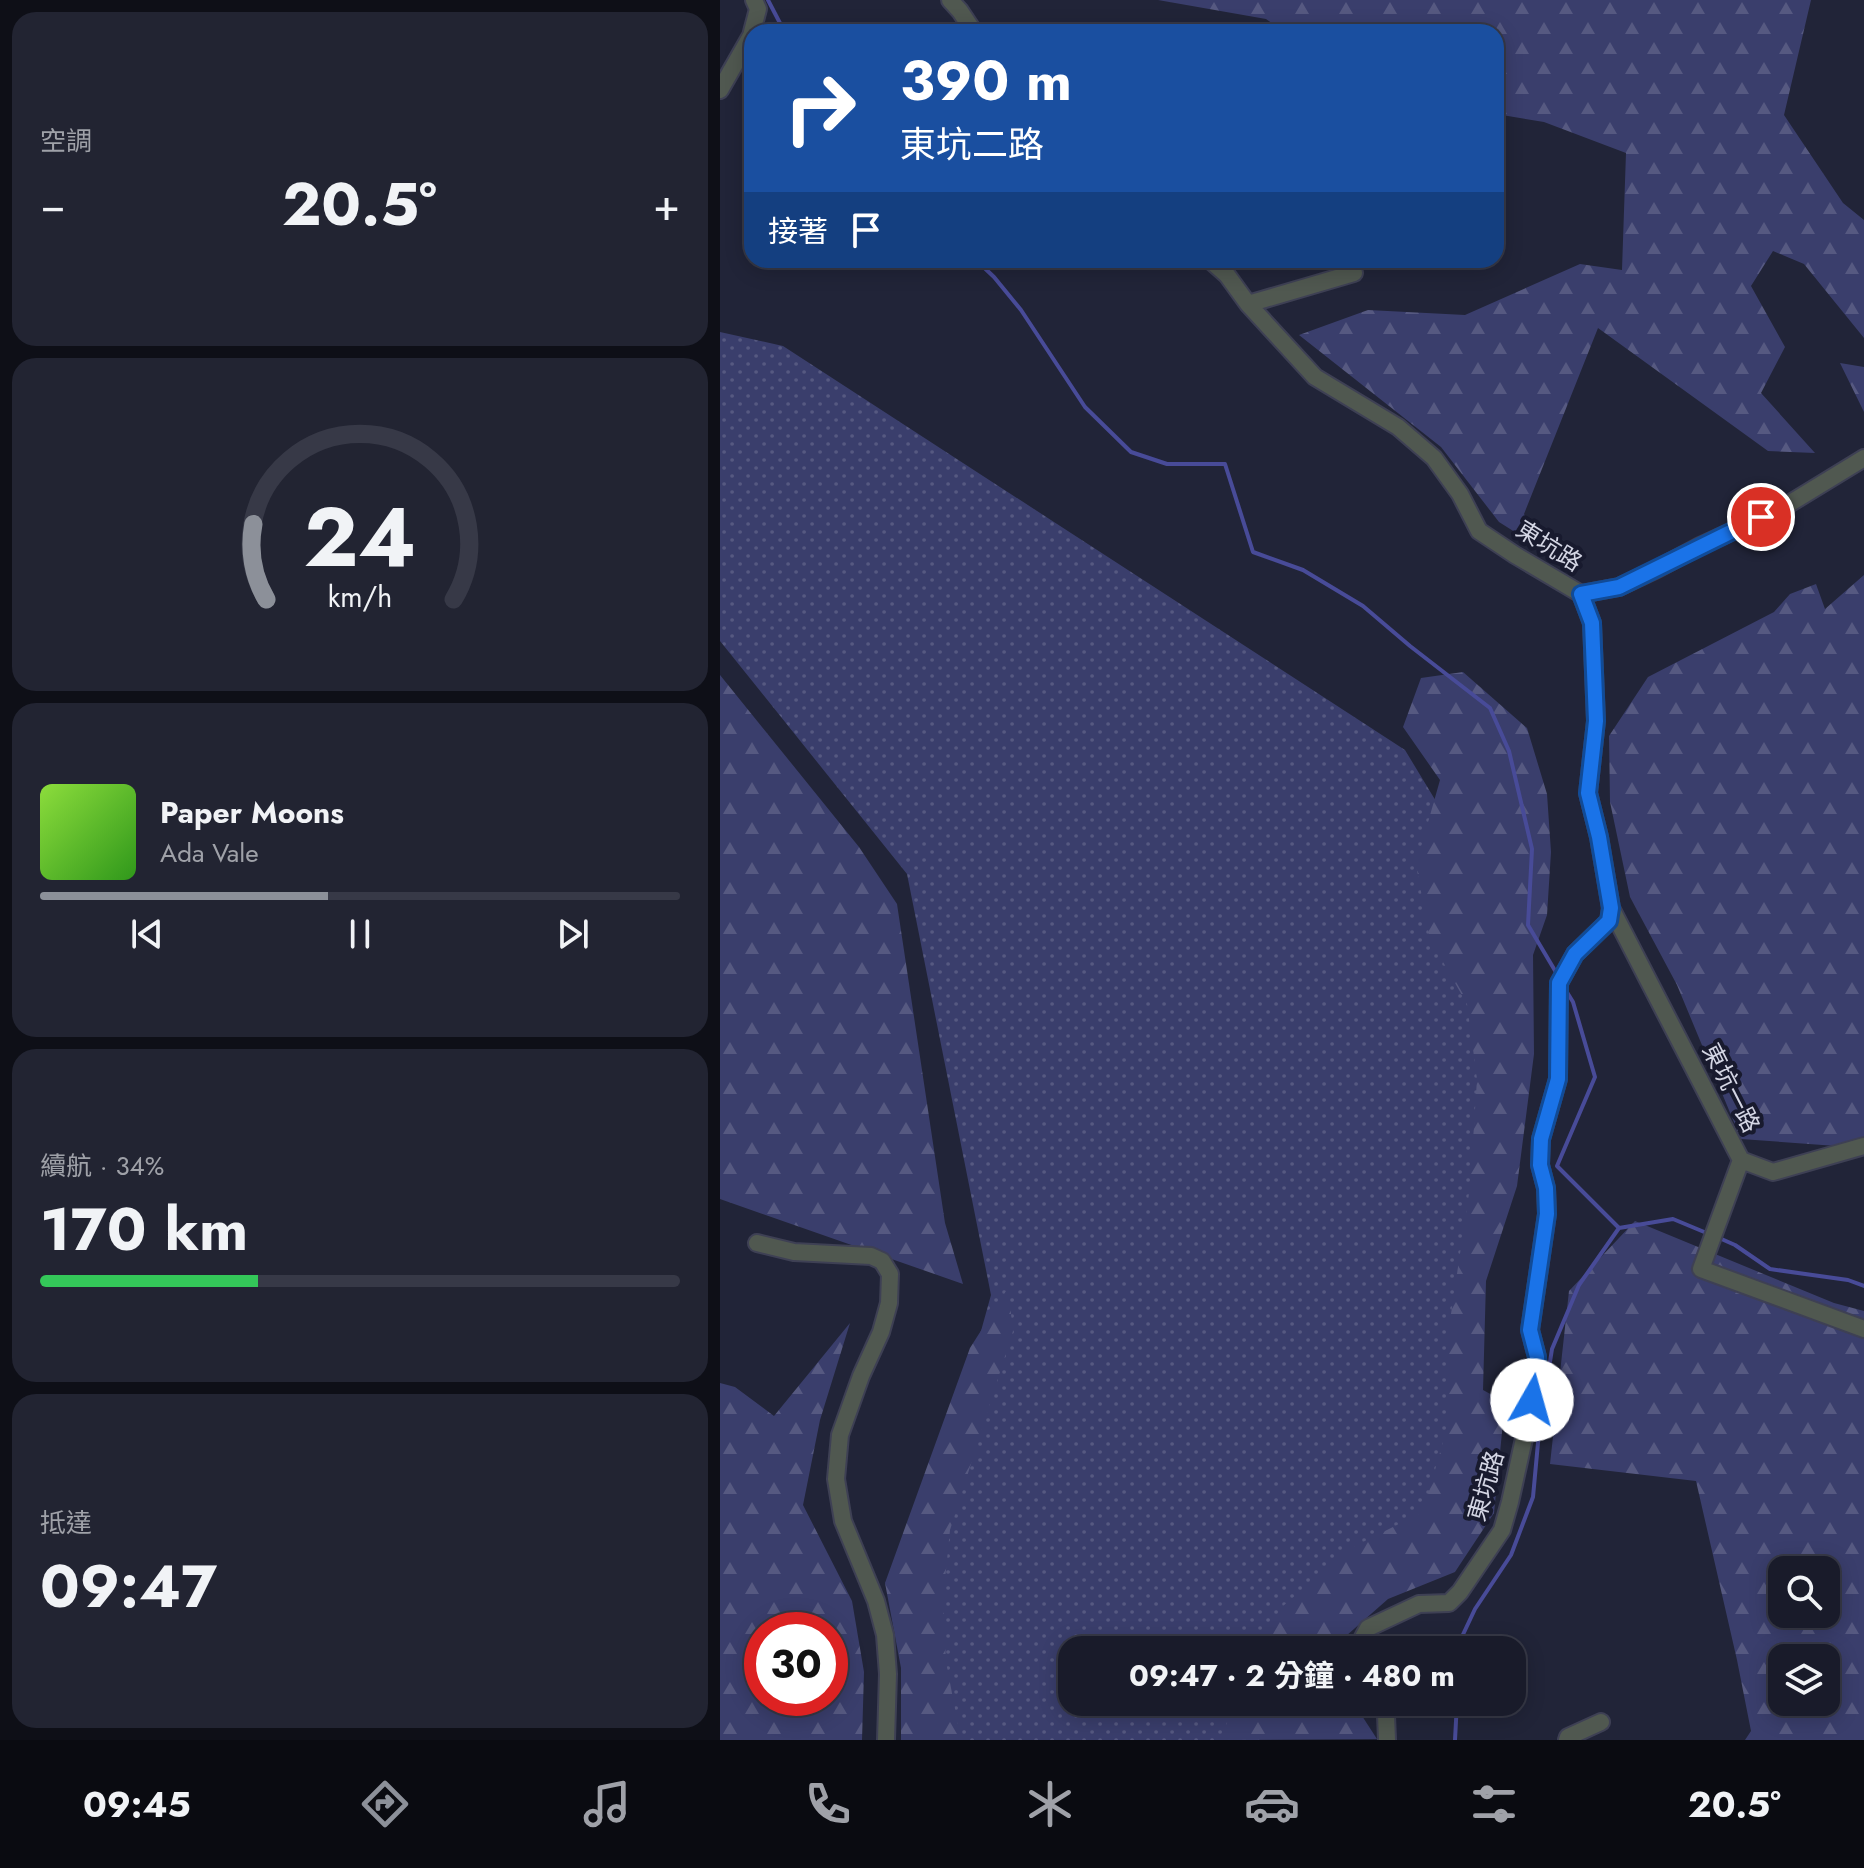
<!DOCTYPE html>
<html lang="zh-TW">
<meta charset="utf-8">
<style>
body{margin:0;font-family:Jost,"Noto Sans TC",sans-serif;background:#222432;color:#f1f3f6;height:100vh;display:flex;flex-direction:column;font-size:30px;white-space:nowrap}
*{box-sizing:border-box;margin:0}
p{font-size:26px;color:#9fa1a8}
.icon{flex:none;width:44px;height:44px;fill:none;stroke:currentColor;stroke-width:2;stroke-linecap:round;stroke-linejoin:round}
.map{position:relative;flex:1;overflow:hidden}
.panel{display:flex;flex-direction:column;gap:12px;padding:12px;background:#0e0f17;width:720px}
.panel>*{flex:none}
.top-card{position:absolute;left:24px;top:24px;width:760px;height:244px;border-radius:24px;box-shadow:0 4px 20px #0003,0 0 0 2px #373947;background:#1a4fa0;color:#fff;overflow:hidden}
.controls{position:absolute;left:1048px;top:1556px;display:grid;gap:16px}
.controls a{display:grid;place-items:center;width:72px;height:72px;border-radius:16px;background:#191b2a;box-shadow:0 4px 20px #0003,0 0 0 2px #373947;font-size:40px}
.speed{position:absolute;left:24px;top:1612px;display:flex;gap:16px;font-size:40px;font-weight:700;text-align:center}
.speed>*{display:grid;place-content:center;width:104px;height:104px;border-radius:50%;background:#191b2a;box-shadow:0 4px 20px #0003,0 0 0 2px #373947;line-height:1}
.speed .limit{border:12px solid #d22;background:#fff;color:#111}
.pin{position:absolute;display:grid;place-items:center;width:68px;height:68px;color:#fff;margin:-34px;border:4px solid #fff;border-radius:50%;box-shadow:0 2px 8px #0007}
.me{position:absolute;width:88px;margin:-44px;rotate:7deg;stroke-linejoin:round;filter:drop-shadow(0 0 6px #0008)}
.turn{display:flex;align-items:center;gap:28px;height:168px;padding:0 24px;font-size:36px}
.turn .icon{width:104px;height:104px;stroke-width:2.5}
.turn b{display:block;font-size:56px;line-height:68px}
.then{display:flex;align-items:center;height:76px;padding:0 24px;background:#0003;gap:16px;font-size:30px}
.big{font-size:60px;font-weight:700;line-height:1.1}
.panel .tile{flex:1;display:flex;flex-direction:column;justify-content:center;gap:12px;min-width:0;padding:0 28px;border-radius:24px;background:#222432}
.panel .dial{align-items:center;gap:0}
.dial svg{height:208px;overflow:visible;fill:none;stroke:#373947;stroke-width:7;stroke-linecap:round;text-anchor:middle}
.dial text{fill:#f1f3f6;stroke:none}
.song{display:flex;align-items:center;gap:24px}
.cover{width:96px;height:96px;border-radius:12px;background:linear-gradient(135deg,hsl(90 70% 55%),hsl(110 70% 35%))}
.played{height:8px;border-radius:4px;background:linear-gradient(90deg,#8c9099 45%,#373947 45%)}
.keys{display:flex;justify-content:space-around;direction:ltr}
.heat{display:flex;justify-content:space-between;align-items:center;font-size:44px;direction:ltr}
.charge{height:12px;border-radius:6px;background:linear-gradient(90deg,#34c759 34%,#373947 0)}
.trip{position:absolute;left:338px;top:1636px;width:468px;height:80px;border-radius:24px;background:#191b2a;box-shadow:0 4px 20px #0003,0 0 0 2px #373947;font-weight:700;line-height:80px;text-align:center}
.dock{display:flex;height:128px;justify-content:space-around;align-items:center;background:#0a0b11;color:#9fa1a8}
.dock .icon{width:56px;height:56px}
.dock .active{color:#8c9099}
.dock b{font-size:36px;color:#f1f3f6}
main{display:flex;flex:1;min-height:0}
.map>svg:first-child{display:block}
.grass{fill:url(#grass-dots)}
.forest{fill:url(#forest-firs);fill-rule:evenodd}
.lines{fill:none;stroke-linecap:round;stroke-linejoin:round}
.stream{stroke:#484b98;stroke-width:4}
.minor-casing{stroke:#3e4054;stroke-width:20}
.minor{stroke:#505850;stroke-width:16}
.route-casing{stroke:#114b97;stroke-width:20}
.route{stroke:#1a73e8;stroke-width:14}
.labels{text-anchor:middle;stroke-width:8;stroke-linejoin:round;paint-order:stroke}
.street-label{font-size:24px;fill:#d4d6e4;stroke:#181a2e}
</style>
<main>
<section class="panel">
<div class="tile"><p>空調</p>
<div class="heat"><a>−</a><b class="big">20.5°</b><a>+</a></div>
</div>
<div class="tile dial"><svg viewBox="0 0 100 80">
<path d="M14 69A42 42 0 1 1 86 69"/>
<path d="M14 69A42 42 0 0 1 9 40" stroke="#8c9099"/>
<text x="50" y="56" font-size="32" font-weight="700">24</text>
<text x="50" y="72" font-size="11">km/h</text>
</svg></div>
<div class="tile">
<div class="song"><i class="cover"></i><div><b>Paper Moons</b><p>Ada Vale</p></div></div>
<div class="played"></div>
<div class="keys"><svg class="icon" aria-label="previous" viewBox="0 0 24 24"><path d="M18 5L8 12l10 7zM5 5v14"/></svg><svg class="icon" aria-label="pause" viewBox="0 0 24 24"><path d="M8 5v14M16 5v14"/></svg><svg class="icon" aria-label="next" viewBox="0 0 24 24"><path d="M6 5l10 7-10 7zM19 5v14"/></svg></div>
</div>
<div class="tile"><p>續航 · 34%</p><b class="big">170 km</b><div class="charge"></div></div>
<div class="tile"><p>抵達</p><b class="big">09:47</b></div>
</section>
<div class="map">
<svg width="1144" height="1740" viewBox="0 0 1144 1740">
<defs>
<pattern id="grass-dots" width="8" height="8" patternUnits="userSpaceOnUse" patternTransform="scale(2)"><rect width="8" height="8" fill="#3a3e6c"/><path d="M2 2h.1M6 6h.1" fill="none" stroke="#565981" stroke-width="1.8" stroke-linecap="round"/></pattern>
<pattern id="forest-firs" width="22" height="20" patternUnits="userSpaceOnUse" patternTransform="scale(2)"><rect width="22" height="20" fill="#3a3e6c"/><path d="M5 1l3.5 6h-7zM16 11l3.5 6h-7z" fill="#565981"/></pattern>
</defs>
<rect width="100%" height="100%" fill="#212438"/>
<!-- grass -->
<path class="grass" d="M0 332 63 346 685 750 783 912 739 1508 582 1650H352V1702H557L539 1740H234L195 1568 271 1295 187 874 0 641Z"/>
<!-- forest -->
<path class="forest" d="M438 0H1091L1064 115 1123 203 1144 220V338L1084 264 1053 251 1031 286 1065 347 1041 393 1095 453 1048 451 878 328 804 514 825 551 779 522 721 447 579 335 648 310 745 315 860 264 902 270 906 153 824 122 782 115 776 119V32H564L546 19Z
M1120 363 1144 367V412Z
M1144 575V1148L1021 1139 957 985 910 897 890 802 889 736 928 677 1054 612 1070 594 1096 584 1105 609Z
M743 672 807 728 827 794 831 852 827 915 813 955 814 1054 797 1186 766 1281 763 1390 785 1402 774 1513 735 1572 668 1599 626 1636 625 1650H539L563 1606 635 1546 703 1512 727 1428 728 1334 750 1187 757 1079 747 1004 710 939 696 865 720 780 683 727 701 678Z
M0 675 139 847 177 904 225 1223 243 1284 0 1199Z
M915 1221 1114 1303 1144 1311V1740H1025L1031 1731 1017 1660 976 1481 830 1464 849 1291ZM1062 1570H1106V1614H1062ZM1062 1658H1106V1702H1062Z
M288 1288 293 1331 230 1530 223 1599 226 1662 241 1740H181V1668L165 1583 250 1348Z
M130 1323 100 1420 83 1505 132 1601 144 1672 142 1740H0V1383L15 1387 54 1416ZM42 1630H110V1698H42Z
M514 1702H633L657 1739 501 1740Z"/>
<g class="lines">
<!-- stream -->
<path class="stream" d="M48 0 62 27 68 32
M256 260 274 277 301 310 365 407 411 452 447 464H505L533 552 583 570 643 606 690 646 770 708 789 751 812 849 808 925 837 974
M899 1228 953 1219 989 1234
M997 1237 1015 1245 1050 1269 1128 1280 1144 1286
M739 1650V1643L755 1609 791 1555 813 1497 819 1432 832 1349 859 1285 899 1228 837 1166 875 1077 853 1002 845 989
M735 1740 737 1702"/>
<!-- minor casing -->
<g class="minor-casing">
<path id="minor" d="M230 0 240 11 254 32
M32 32 38 9 34 0
M0 90 32 34
M490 260 507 275 528 304 595 377 678 427 714 458 740 494 759 531 795 555 861 594 872 623 876 721 868 793 879 837 891 908 889 921 855 954 839 983 838 1079 821 1139 820 1165 826 1188 827 1214 810 1330 817 1357 818 1375 790 1502 782 1530 740 1592 729 1603 699 1604 648 1628 639 1645V1650
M528 304 634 273
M861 594 899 587 937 569 980 546 1059 510 1144 458
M891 908 1021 1160 981 1269 1144 1329
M1021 1160 1053 1172 1144 1146
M37 1243 74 1252 151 1256 162 1261 170 1274 169 1303 161 1332 141 1376 120 1435 116 1479 123 1521 156 1601 165 1635 168 1674 166 1740
M659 1702 666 1715 667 1740
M847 1740 848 1737 881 1722"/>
</g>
<!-- minor -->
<use href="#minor" class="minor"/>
</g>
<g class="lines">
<!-- route casing -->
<g class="route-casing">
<path id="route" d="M812 1400 818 1375 817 1357 810 1330 827 1214 826 1188 820 1165 821 1139 838 1079 839 983 855 954 889 921 891 908 879 837 868 793 876 721 872 623 861 594 899 587 1041 517"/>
</g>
<!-- route -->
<use href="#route" class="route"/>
</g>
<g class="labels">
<!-- street labels -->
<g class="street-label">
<text transform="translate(829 546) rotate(32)" y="8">東坑路</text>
<text transform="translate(1011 1088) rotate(63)" y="8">東坑一路</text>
<text transform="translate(766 1486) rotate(-74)" y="8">東坑路</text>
</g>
</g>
</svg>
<div class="controls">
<a><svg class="icon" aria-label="search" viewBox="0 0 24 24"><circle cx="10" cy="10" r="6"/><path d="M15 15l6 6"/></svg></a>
<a><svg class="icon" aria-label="layers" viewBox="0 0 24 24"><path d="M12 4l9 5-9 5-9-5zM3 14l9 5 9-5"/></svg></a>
</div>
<div class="speed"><div class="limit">30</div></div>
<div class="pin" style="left:1041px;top:517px;background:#d93025"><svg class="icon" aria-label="arrive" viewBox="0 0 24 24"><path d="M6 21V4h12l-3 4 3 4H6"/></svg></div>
<svg class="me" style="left:812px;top:1400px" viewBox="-20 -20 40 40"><circle r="19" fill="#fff"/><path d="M0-13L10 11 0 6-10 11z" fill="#1a73e8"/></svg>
<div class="trip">09:47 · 2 分鐘 · 480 m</div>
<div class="top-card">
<div class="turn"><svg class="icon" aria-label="right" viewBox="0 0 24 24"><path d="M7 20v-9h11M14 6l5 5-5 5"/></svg><div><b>390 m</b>東坑二路</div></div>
<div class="then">接著<svg class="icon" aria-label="arrive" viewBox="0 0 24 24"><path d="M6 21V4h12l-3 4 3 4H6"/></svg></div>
</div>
</div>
</main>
<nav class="dock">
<b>09:45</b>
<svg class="icon active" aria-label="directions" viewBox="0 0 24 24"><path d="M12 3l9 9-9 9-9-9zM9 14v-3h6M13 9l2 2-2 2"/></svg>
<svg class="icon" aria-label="music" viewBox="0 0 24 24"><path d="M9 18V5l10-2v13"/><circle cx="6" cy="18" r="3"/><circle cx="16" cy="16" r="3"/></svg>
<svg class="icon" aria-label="phone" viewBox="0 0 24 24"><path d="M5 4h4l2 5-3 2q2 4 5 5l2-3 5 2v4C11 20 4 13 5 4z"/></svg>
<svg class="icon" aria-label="climate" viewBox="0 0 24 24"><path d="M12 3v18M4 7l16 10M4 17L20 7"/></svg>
<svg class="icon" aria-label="car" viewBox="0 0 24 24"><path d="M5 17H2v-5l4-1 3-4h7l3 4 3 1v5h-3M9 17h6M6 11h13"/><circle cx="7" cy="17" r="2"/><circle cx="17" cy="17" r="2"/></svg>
<svg class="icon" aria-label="filters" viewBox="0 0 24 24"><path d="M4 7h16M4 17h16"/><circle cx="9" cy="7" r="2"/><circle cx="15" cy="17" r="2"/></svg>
<b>20.5°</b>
</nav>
